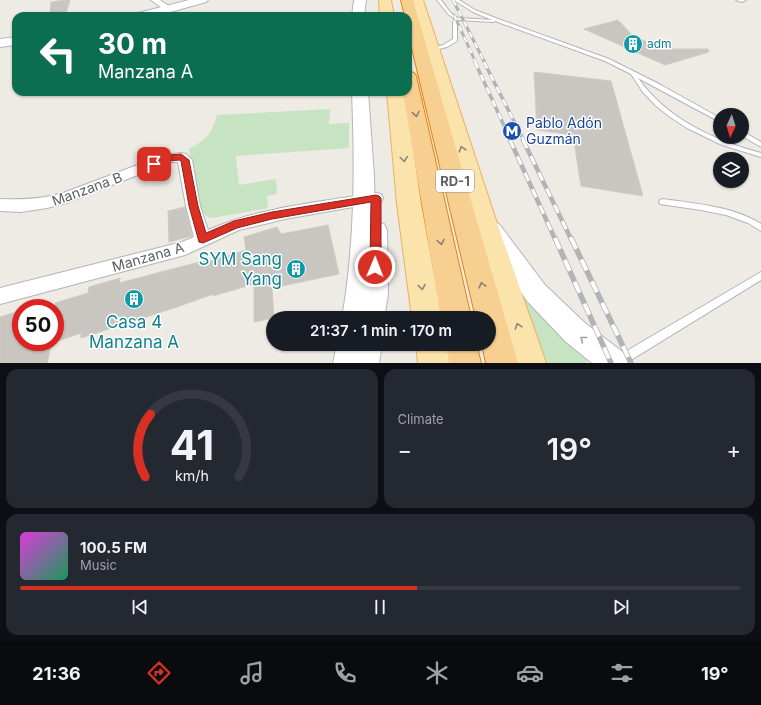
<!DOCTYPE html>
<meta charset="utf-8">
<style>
body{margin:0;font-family:Inter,sans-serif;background:#242831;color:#f1f3f6;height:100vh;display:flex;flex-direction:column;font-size:15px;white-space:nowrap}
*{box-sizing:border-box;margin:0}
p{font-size:13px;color:#9ea1a6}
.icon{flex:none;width:22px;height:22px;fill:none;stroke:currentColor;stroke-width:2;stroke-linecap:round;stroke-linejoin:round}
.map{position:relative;height:363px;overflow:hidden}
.side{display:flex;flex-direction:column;gap:6px;padding:6px;background:#0d0f14;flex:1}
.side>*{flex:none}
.top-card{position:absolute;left:12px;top:12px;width:400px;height:84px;border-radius:12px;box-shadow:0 1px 3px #0004;background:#0b6e4f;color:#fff;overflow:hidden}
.needle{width:26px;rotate:184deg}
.fabs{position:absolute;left:713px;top:108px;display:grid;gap:8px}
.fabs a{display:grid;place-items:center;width:36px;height:36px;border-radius:50%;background:#171b24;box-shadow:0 1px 3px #0004;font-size:20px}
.speed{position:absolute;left:12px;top:299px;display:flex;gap:8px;font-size:20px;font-weight:700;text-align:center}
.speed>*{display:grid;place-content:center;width:52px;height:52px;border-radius:50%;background:#171b24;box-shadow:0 1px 3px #0004;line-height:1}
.speed .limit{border:6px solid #d22;background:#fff;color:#111}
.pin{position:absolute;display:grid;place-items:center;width:34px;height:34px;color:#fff;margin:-17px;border-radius:8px;box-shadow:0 2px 6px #0006}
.me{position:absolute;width:44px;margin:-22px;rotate:1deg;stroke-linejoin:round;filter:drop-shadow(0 0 3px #0008)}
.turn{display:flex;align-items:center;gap:14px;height:84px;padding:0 20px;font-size:18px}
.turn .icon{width:52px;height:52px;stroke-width:2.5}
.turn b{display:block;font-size:28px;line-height:34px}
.big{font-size:30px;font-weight:600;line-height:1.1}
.side .card{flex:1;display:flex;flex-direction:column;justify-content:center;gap:6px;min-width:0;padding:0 14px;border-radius:12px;background:#242831}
.side .dial{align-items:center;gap:0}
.dial svg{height:104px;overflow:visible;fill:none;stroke:#363941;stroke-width:7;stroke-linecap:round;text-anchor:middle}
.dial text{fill:#f1f3f6;stroke:none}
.song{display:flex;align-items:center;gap:12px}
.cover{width:48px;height:48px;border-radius:6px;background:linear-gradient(135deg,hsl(300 70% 55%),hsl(150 70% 35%))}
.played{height:4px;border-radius:2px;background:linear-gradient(90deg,#d93025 55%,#363941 55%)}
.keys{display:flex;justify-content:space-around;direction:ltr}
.heat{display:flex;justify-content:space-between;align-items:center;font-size:22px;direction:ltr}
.side .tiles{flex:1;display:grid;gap:6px;grid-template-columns:1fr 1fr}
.card:last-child{grid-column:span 2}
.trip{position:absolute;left:266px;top:311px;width:230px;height:40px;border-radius:20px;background:#171b24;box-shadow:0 1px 3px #0004;font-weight:600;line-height:40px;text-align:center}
.dock{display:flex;height:64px;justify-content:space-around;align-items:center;background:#090b0e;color:#9ea1a6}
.dock .icon{width:28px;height:28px}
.dock .on{color:#d93025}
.dock b{font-size:18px;color:#f1f3f6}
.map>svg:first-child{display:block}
.green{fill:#c6e4c2}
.building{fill:#c9c5c1;stroke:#d2cbc3}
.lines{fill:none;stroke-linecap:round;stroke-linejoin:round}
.lane-casing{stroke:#b1b5b8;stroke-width:2}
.street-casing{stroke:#b1b5b8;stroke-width:2}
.secondary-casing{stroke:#b3b7bb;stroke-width:2}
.primary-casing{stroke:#eab061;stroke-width:2}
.highway-casing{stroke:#e6830c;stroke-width:2}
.lane{fill:#fff;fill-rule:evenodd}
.street{fill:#fff;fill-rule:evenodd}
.secondary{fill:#fff;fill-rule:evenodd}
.primary{fill:#fbe3ac;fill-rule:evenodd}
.highway{fill:#f7cf91;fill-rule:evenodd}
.rail-far3-casing{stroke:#b2b3b4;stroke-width:3}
.rail-far2-casing{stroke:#b2b3b4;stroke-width:3.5}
.rail-far1-casing{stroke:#b2b3b4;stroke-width:4.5}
.rail-casing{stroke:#b2b3b4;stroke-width:5.5}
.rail-far3{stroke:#fff;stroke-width:2;stroke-dasharray:6;stroke-linecap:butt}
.rail-far2{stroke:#fff;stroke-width:2.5;stroke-dasharray:7;stroke-linecap:butt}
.rail-far1{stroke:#fff;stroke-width:3;stroke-dasharray:9;stroke-linecap:butt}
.rail{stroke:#fff;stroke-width:4;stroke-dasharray:12;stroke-linecap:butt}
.oneway{stroke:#8a8172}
.oneway2{stroke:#8c877a}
.oneway3{stroke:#9da0a2}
.route{fill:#d93025;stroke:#8d1f18}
.labels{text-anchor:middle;stroke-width:3;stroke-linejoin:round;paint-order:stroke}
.far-culture-label{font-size:12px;fill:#0d838f;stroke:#fff;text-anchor:start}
.shield{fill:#fff;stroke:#8d9092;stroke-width:1}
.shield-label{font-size:13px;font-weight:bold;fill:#5c6064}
.transit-label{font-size:14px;fill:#164399;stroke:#fff;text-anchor:start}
.street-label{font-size:14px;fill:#5c6064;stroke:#fff}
.near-culture-label{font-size:17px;fill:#0d838f;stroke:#fff;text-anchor:end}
</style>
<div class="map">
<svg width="761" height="363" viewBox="0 0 761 363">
<rect width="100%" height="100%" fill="#eeeae4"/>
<!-- green -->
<path class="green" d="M330 109 329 124 349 123V148L236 156 239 185 276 179 277 194 267 196 268 208 212 218C194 217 192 164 189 149 207 139 211 135 217 115Z
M521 295 587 360 586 363H542Z"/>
<!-- building -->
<path class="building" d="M65 0H70L65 16H50L51 2Z
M618 20 633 36 656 46 672 49H708L709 52 665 65 584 29Z
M534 72 611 81 643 196 581 186 573 135 537 130Z
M185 207 192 236 169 242 168 211Z
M328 225 339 274 272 288 274 318 254 322V284L213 296V294L177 307 81 338V333L55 342V303L88 293 89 287 120 278 119 283 207 260V262L246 250 244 237 277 227 281 234Z
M19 311V313H21V342H52L47 363H0V317Z"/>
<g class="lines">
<!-- lane casing -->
<g class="lane-casing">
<path id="lane" d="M437 0H441L450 12 458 18 492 20 473 12 454 0H459L475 10 501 20 609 59 659 84 720 118V122L638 78C667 119 713 140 761 153V157L722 145 687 128 670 117 655 105 642 91 631 74 605 61 495 21 493 22 458 20 457 22V41L447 47 430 51V49L443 45 453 39V22L455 19 448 14Z
M742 131 761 142V147L742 136Z
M663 199C697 204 732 206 761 224V231L748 223 726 215 701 210 660 204 659 202 660 200Z
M761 272V280L626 363H612L613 359Z"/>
</g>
<!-- street casing -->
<g class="street-casing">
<path id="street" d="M151 0H160L173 9 169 11H166Z
M736 0H746L742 2Z
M181 153 186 154 192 160 200 206 208 230C261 207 320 202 376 193L381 194 383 198 381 202 376 203 285 219 239 230 185 255 0 304V288L182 242 194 237 186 206 178 162H171L66 203 47 208 21 212 0 211V199C22 200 42 199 63 193L164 155Z"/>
</g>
<!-- secondary casing -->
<g class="secondary-casing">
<path id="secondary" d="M189 0H208L206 2 156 16H136L138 13Z
M354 0H366L364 16H352Z
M16 37V45L0 47V39Z
M352 92H368L374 176 375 222 384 224 387 230 388 295 384 318H342C355 243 355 168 352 92Z
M491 221 499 224 545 285 585 323 624 353 628 363H592L565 341 527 301 483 236 480 230 483 224Z
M337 344H382L379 363H333Z"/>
</g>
<!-- primary casing -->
<g class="primary-casing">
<path id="primary" d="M379 0H391L394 16H380Z
M411 0H423L496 220 546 363H514L472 220Z
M387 92H405L421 204 442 318H412L397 204Z
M416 344H446L450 363H418Z"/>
</g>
<!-- highway casing -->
<g class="highway-casing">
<path id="highway" d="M401 0H413L518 363H486L482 344H489V318H476L408 31V16H405Z
M408 71 414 73 416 76 471 318H441L403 92H408Z
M446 344H476L481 363H449Z"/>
</g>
<!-- lane -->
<use href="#lane" class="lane"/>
<!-- street -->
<use href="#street" class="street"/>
<!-- secondary -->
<use href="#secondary" class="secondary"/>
<!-- primary -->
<use href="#primary" class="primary"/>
<!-- highway -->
<use href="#highway" class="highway"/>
<!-- rail-far3 casing -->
<g class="rail-far3-casing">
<path id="rail-far3" d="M453 0 485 63
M454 15 476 63"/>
</g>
<!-- rail-far2 casing -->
<g class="rail-far2-casing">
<path id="rail-far2" d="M475 62 511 141
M484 62 524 141"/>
</g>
<!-- rail-far1 casing -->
<g class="rail-far1-casing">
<path id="rail-far1" d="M510 140 555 239
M523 140 571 239"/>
</g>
<!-- rail casing -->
<g class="rail-casing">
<path id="rail" d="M555 238 611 363
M571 238 631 363"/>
</g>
<!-- rail-far3 -->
<use href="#rail-far3" class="rail-far3"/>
<!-- rail-far2 -->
<use href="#rail-far2" class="rail-far2"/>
<!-- rail-far1 -->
<use href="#rail-far1" class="rail-far1"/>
<!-- rail -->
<use href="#rail" class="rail"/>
</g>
<!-- one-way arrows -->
<defs><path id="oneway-chevron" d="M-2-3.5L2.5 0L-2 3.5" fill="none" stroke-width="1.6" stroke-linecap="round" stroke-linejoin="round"/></defs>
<g class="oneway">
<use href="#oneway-chevron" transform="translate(416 114) rotate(79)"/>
<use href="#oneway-chevron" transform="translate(441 242) rotate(79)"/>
<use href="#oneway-chevron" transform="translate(482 285) rotate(-105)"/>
</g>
<g class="oneway2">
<use href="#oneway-chevron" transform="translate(462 149) rotate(-107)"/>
<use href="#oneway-chevron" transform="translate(404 159) rotate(83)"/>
<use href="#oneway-chevron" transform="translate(422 287) rotate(81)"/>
<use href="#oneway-chevron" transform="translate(518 326) rotate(-108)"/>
</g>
<use class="oneway3" href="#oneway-chevron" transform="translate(583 339) rotate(-142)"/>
<!-- route -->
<path class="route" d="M181 154 189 160 198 206 206 233 234 221 272 212 376 195 379 196 381 198V267L379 270 375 272 371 270 370 267 371 202 272 219 237 228 203 243 199 242 189 206 181 161 179 160 170 161 154 167 150 164 151 162 169 155Z"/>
<!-- icons -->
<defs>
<g id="building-disc" transform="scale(1)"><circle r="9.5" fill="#0f9aa8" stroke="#fff"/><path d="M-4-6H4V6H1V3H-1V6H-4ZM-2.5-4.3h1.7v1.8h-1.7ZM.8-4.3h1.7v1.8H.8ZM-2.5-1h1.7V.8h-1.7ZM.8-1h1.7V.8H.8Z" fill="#fff"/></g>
<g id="metro-disc" transform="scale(1)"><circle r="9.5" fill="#1a4fb4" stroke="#fff"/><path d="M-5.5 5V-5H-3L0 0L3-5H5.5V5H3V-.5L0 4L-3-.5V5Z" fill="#fff"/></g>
</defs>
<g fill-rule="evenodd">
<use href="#building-disc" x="633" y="44"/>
<use href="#metro-disc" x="512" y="131"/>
<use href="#building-disc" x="296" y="269"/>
<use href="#building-disc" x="134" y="299"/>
</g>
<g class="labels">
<!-- far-culture labels -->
<g class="far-culture-label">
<text x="647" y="48">adm</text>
</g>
<!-- shield labels -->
<rect class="shield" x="436" y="170" width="38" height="22" rx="3"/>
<g class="shield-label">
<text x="455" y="186">RD-1</text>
</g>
<!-- transit labels -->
<g class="transit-label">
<text x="526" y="128">Pablo Adón<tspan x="526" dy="16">Guzmán</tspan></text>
</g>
<!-- street labels -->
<g class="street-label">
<text transform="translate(87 189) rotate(-20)" y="5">Manzana B</text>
<text transform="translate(148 257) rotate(-16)" y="5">Manzana A</text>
</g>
<!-- near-culture labels -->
<g class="near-culture-label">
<text x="282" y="265">SYM Sang<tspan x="282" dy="20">Yang</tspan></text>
<text x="134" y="328" text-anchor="middle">Casa 4<tspan x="134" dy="20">Manzana A</tspan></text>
</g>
</g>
</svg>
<div class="fabs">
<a><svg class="needle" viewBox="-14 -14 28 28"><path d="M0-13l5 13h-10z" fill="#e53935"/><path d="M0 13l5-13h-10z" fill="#9ea1a6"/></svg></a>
<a><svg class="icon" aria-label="layers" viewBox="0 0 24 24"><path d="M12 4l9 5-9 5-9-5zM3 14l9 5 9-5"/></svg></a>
</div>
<div class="speed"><div class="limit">50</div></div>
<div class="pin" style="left:154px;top:164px;background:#d93025"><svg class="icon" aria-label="arrive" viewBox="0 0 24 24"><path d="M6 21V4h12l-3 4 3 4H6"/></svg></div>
<svg class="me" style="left:375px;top:267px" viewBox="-20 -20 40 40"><circle r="17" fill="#d93025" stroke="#fff" stroke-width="3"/><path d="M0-11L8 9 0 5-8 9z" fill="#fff"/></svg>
<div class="trip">21:37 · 1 min · 170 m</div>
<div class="top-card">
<div class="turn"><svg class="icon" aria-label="left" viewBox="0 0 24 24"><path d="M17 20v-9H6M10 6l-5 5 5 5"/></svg><div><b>30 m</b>Manzana A</div></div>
</div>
</div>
<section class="side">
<div class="tiles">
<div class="card dial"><svg viewBox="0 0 100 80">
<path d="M14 69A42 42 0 1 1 86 69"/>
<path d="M14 69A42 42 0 0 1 18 21" stroke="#d93025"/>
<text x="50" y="56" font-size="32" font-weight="700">41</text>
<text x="50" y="72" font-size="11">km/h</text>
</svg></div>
<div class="card"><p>Climate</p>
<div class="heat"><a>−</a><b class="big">19°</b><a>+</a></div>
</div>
<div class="card">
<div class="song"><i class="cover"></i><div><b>100.5 FM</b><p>Music</p></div></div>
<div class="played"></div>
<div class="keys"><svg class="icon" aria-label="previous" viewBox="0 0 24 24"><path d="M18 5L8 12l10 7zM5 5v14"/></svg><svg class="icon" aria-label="pause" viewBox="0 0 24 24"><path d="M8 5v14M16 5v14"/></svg><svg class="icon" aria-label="next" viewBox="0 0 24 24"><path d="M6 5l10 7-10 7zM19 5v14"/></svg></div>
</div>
</div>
</section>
<nav class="dock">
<b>21:36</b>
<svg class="icon on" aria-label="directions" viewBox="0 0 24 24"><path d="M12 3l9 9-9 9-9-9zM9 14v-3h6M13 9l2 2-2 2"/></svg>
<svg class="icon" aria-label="music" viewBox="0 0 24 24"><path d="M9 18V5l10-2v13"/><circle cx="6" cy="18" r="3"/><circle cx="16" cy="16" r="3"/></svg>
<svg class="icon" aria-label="phone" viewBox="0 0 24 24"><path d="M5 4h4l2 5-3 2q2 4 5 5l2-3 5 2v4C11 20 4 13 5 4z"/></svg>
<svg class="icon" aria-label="climate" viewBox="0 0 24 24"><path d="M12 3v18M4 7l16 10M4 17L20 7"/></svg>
<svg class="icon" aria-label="car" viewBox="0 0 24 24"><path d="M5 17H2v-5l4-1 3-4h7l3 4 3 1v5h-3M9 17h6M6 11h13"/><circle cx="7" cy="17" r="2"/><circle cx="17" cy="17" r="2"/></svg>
<svg class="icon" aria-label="filters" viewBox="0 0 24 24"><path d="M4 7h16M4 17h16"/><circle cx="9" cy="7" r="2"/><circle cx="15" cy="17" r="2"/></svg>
<b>19°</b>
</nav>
